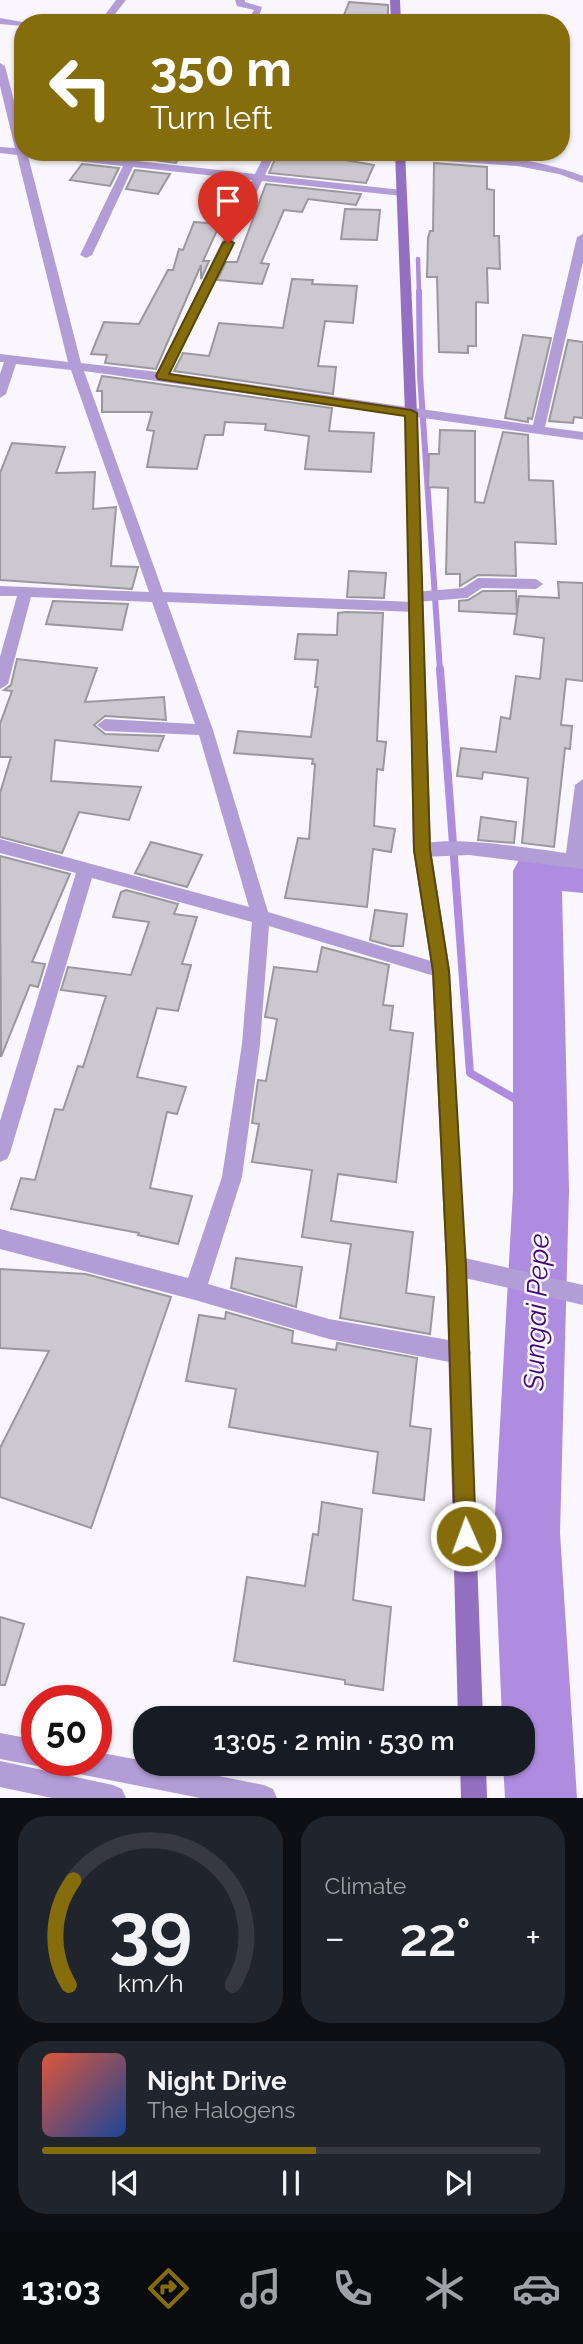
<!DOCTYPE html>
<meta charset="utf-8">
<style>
body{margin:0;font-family:Raleway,sans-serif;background:#20242c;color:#f1f3f6;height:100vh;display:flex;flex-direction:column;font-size:26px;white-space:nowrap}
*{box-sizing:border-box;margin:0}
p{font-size:23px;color:#9ea1a6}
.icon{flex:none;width:38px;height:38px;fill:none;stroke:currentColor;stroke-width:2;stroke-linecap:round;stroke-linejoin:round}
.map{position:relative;height:1798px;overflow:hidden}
.drawer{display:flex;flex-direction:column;gap:18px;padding:18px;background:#0d0f14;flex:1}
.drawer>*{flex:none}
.top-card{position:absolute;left:14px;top:14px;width:556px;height:147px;border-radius:28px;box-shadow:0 2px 5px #0004;background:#866d0b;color:#fff;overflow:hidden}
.speed{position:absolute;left:21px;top:1685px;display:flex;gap:14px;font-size:35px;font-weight:700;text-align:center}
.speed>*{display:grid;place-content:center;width:91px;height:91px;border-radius:50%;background:#171b24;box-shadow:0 2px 5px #0004;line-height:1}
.speed .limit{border:10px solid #d22;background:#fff;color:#111}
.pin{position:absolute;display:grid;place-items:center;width:60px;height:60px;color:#fff;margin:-72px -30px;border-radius:50% 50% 50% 0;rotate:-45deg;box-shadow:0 0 7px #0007}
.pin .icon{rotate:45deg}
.me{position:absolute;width:77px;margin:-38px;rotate:358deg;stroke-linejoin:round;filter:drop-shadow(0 0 5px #0008)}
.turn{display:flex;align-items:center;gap:24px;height:147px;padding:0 21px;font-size:32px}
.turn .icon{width:91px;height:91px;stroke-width:2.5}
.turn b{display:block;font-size:49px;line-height:60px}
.big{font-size:52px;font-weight:600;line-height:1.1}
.drawer .card{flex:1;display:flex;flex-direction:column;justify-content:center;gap:10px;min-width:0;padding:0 24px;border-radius:28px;background:#20242c}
.drawer .dial{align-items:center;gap:0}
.dial svg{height:182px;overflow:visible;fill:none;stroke:#363941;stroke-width:7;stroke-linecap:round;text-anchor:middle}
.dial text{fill:#f1f3f6;stroke:none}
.song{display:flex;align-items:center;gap:21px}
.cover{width:84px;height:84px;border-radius:10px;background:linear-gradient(135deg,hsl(10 70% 55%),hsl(220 70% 35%))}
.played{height:7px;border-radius:4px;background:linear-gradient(90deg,#866d0b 55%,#363941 55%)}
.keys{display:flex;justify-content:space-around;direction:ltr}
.heat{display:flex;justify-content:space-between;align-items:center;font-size:38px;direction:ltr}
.drawer .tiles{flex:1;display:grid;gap:18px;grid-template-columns:1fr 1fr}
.card:last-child{grid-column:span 2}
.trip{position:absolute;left:133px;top:1706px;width:402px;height:70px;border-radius:28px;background:#171b24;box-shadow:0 2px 5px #0004;font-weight:600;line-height:70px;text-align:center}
.dock{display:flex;height:112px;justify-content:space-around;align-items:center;background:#090b0e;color:#9ea1a6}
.dock .icon{width:49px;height:49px}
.dock .on{color:#866d0b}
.dock b{font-size:32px;color:#f1f3f6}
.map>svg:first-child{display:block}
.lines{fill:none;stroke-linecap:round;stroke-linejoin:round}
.stream-far2{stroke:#ae8ce0;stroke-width:4.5}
.stream-far1{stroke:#ae8ce0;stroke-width:6}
.stream{stroke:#ae8ce0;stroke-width:8}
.river{fill:#ae8ce0;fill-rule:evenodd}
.building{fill:#cbc8d0;stroke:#9a979f;stroke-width:2}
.minor{fill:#b39dd6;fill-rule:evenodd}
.secondary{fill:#9370c2;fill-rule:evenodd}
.route{fill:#866d0b;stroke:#574707;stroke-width:2}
.labels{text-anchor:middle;stroke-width:5;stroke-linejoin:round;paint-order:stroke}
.near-water-label{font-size:28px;font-style:italic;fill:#420970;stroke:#f9f6fe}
</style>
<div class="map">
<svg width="583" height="1798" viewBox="0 0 583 1798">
<rect width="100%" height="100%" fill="#f9f6fe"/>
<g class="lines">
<!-- stream-far2 -->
<path class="stream-far2" d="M418 259 419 292"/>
<!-- stream-far1 -->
<path class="stream-far1" d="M419 291 420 375 440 671"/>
<!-- stream -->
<path class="stream" d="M440 669 470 1073 540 1113"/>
<!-- river -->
<path class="river" d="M537 852 583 855V893L562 891 569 1190 560 1533 577 1798H505L503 1764H523V1718H502L494 1533 513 1190V871L520 858Z"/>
</g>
<!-- building -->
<path class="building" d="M349 2 388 5V23H341Z
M92 152H181L176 163Z
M278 152 327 157 374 165 366 183 269 173Z
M434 163 487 167V189L494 190V236H499L500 269 487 268 488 303 476 302V346H468V353L439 352 437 277H427L428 238 430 231H433Z
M82 164 119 168 110 186 70 180Z
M135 170 170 174 158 194 126 189Z
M266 184 361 194 356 205 308 199 302 212 284 210 261 263 269 264 262 284 217 280 226 262H237Z
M345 209 380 210 377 240 341 239Z
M194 222 220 224 203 261H209L201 279V265L156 369 105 363 107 355 91 354 104 322 139 324 168 270H173L179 249 183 250Z
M292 279 313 280 312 284 357 286 353 323 325 321 318 366 336 367 333 394 174 371 183 353 209 356 219 323 283 328Z
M523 335 551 338 532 419 528 418V422L505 418Z
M568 340 583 342V418L574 417 573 423 549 421Z
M102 376 332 408 329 431 374 433 371 472 305 469 309 436 265 430 266 424 225 422 223 435H205L197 469 147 467 154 431 147 430 152 412H102V391H97Z
M440 430 475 431V502L484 503 503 432 528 435 529 480 553 481 556 544 515 542 516 576 478 575 460 586V574H446L448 488 428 487 429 454H439Z
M12 443 65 447 56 473 95 472 93 509 116 507 111 566 138 567 132 589 0 580V473Z
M349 571 386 573 384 598 347 597Z
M558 582 583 583V681L566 679 561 725 572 726 570 749 565 748 554 847 522 843 528 778 483 772 482 779 457 776 461 748 496 752 501 717 510 719 516 676 540 679 544 638 514 634 517 614 459 611V601L468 600 483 591H516L517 613 519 596 559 598Z
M53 601 128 604 122 630 46 624Z
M346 612 383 613 377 741 386 742 383 770 377 769 374 826 395 829 391 852 373 849 367 907 285 898 298 838 309 839 315 764H312L313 759 234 753 238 731 311 737 318 687H315L318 660 295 659 298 634 337 635 338 613Z
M17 659 97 668 85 702 164 697 166 720 105 716 94 725 105 734 164 736 158 751 55 740 51 781 141 787 129 820 79 812 62 853 0 837V793L11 757H0V724L12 691 4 690 11 685Z
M481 817 516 822 514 843 478 840Z
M151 842 202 855 187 887 135 873Z
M0 856 70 874 32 962 45 964 38 987 30 985 1 1057Z
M126 890 178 904 174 914 197 917 182 964 191 965 178 1011 157 1008 137 1077 186 1087 177 1114 167 1112 150 1188 192 1196 178 1244 138 1235 139 1233 11 1209 21 1178 35 1180 55 1109 63 1110 78 1066 83 1067 106 996 61 990 68 967 131 975 149 922 113 917 121 892Z
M375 910 407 914 403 946H391L370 940Z
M322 947 389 965 383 1005 393 1006 390 1030 413 1033 396 1182 338 1174 331 1221 413 1232 406 1293 434 1297 430 1334 340 1318 351 1244 302 1237 312 1170 252 1162 259 1124 252 1123 258 1080 266 1081 277 1019 265 1017 274 967 317 972Z
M236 1258 302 1267 296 1307 231 1288Z
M0 1269 86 1274 171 1297 91 1528 0 1497V1448L49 1351 0 1348Z
M226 1312 293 1331 292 1343 336 1350 337 1343 417 1358 410 1426 431 1429 424 1500 373 1493 378 1452 229 1427 236 1389 186 1381 199 1315 225 1319Z
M322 1502 362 1509 353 1600 391 1607 383 1690 345 1684V1680L234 1661 247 1577 305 1586 313 1534 318 1535Z
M0 1617 24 1624 5 1685H0Z"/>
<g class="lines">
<!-- minor -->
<path class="minor" d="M116 0H126L108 23H99Z
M235 0H245V2L262 7 257 23H247L254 10 237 6Z
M0 18 28 23H23V26L0 24Z
M0 63 5 66 23 136V152H56L255 174 266 152H276L265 175 402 190 407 193 402 196 262 181 170 373 533 425 577 237 583 234V262L545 427 583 432V440L84 371 163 592 415 602 422 607 415 612 167 602 213 730 268 912 441 964 447 966 450 971 447 976 441 978 269 926 260 1044 242 1177 208 1284 329 1319 460 1342 468 1345 471 1353 468 1361 460 1364 329 1339 195 1300 0 1249V1229L188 1278 222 1177 242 1044 252 922 92 878 10 1153 7 1159 0 1162V1121L76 873 0 853V839L249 907 199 735 105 731 97 725 105 719 195 724 152 602 31 597 8 684 0 689V657L17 596H0V586L149 592 71 370 16 364 6 394 0 398V374L4 362H0V354L68 362 17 155 0 153V147L15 148 0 86ZM28 156 123 166 80 255 86 258 92 255 133 167 252 180 158 372 81 363Z
M398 152C460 152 525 154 583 176V183L559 174 517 166 400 158 395 155Z
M478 578 536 579 543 584 536 589 482 588 467 598 415 602 408 597 415 592 463 588Z
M583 779V869L469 855 422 857 413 850C425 830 542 850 566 853L575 785Z
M456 1256 583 1285V1305L456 1276 449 1273 446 1266 449 1259Z
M0 1733 37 1740V1760L46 1762 37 1766 0 1759Z
M96 1752 145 1761V1764H158L264 1785 273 1789 277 1798H200L74 1773 65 1769 61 1760H96Z
M0 1761 113 1785 122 1789 126 1798H52L0 1787Z"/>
<!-- secondary -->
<path class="secondary" d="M390 0H400L401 23H391Z
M395 152H405L417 413 431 850 450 971 466 1266 483 1718H458L446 1266 432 971 413 850 405 413Z
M460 1764H486L487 1798H461Z"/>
</g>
<!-- route -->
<path class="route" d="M228 240 234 243 169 374 411 410 417 413 430 850 449 971 466 1266 476 1536 473 1543 466 1546 458 1543 455 1536 447 1266 433 971 414 850 405 416 158 379 156 376 223 243Z"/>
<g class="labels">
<!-- near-water labels -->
<g class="near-water-label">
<text transform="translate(536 1312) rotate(-88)" y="10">Sungai Pepe</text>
</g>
</g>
</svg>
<div class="speed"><div class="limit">50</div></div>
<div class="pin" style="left:228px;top:243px;background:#d93025"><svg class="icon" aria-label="arrive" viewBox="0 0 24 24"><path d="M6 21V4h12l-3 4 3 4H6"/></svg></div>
<svg class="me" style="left:466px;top:1536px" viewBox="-20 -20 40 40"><circle r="17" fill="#866d0b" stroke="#fff" stroke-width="3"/><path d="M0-11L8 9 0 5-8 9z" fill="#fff"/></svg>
<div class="trip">13:05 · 2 min · 530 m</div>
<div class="top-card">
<div class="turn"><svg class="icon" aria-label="left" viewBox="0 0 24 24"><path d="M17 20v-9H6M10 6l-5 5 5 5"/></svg><div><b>350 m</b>Turn left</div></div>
</div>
</div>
<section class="drawer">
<div class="tiles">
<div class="card dial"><svg viewBox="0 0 100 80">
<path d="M14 69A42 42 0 1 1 86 69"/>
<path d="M14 69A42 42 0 0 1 16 23" stroke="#866d0b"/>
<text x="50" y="56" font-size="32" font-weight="700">39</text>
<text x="50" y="72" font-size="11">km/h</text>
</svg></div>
<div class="card"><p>Climate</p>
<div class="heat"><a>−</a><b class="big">22°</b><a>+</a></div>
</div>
<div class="card">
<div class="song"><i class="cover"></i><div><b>Night Drive</b><p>The Halogens</p></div></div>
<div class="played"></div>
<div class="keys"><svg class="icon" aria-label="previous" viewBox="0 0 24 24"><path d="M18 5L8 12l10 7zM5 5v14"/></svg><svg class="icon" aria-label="pause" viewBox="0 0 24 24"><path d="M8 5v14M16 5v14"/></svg><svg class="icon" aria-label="next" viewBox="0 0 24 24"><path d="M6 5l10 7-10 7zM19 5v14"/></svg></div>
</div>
</div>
</section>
<nav class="dock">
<b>13:03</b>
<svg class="icon on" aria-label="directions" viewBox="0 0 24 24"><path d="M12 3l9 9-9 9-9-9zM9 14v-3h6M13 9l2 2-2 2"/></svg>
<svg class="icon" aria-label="music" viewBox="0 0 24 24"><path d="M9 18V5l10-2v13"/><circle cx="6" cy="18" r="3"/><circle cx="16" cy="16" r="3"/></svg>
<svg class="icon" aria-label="phone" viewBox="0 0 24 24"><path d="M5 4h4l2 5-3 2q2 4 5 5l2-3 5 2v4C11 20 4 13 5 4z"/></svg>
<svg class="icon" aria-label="climate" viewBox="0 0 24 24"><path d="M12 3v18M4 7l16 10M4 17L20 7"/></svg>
<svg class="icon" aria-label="car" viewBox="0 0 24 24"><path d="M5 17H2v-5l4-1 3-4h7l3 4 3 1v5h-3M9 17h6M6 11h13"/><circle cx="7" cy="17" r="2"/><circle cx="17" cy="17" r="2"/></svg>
</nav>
